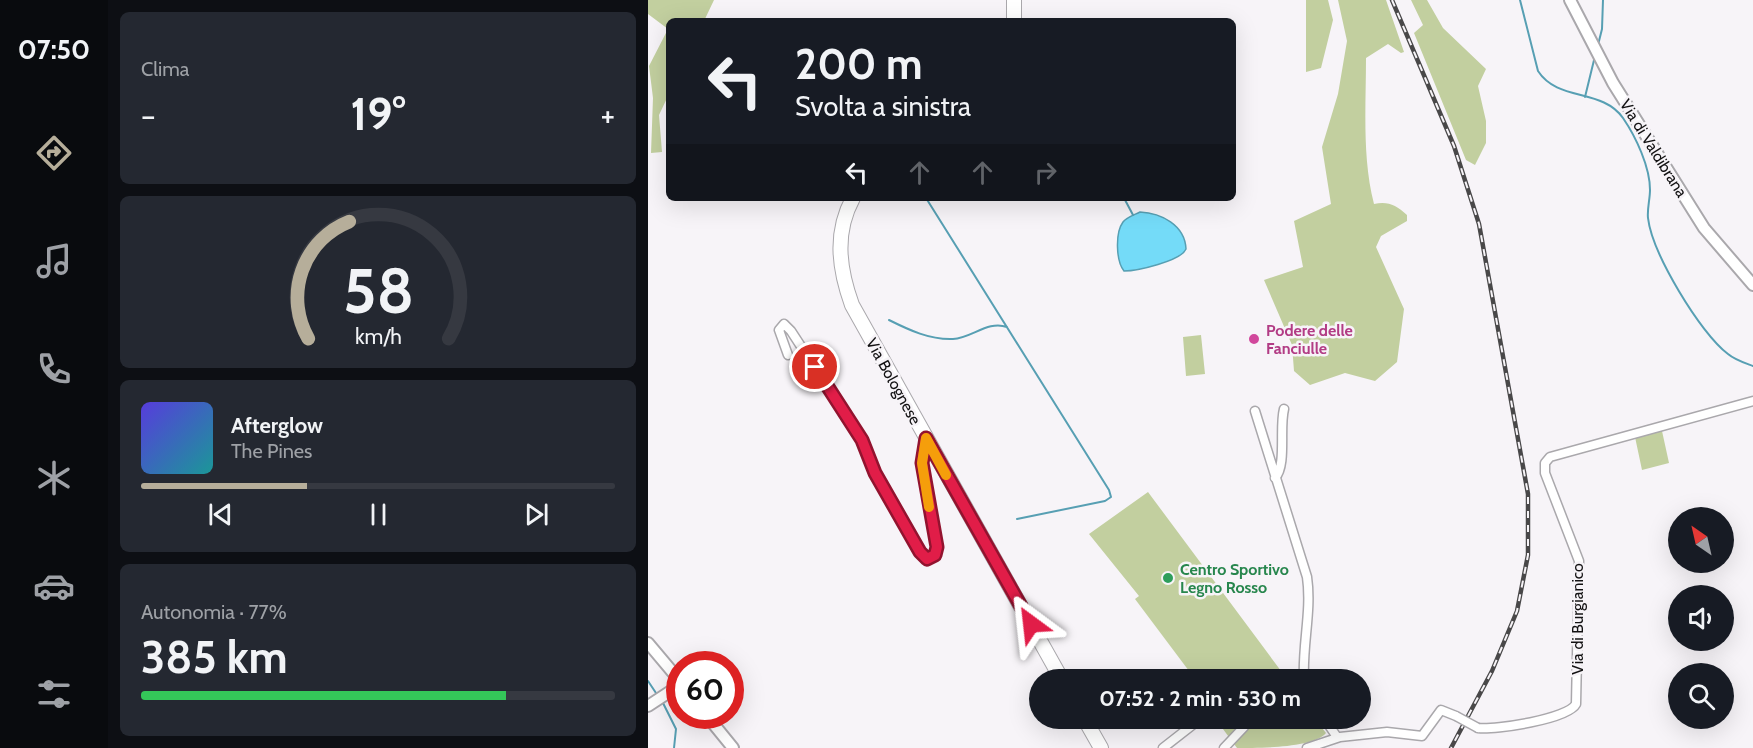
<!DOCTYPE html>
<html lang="it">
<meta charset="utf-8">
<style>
body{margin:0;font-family:Cabin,sans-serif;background:#242831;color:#f1f3f6;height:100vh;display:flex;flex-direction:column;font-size:22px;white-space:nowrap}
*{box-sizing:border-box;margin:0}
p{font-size:20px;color:#9ea1a6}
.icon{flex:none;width:33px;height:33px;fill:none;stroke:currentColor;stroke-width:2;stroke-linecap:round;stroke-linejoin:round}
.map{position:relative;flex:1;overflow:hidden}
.panel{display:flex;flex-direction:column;gap:12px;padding:12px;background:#0d0f14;width:540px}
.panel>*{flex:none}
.guide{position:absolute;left:18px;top:18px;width:570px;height:183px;border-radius:9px;box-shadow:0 6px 24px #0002;background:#171b24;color:#f1f3f6;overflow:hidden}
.needle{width:39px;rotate:326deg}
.fabs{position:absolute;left:1020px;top:507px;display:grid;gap:12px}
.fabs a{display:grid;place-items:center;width:66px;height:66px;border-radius:50%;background:#171b24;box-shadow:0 6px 24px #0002;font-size:30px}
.speed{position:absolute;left:18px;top:651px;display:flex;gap:12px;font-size:30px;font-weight:700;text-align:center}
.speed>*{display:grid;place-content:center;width:78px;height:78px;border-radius:50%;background:#171b24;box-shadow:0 6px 24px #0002;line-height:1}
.speed .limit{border:9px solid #d22;background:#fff;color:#111}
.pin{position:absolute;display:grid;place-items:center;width:51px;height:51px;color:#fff;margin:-26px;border:3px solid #fff;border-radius:50%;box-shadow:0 2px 6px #0007}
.me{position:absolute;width:66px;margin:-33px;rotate:330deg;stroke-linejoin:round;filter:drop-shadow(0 0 4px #0008)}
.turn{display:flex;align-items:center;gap:21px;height:126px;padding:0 30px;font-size:27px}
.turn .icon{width:78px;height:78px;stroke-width:2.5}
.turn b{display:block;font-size:42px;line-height:51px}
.lanes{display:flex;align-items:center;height:57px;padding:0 30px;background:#0003;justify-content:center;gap:30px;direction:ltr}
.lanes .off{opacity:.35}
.big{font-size:45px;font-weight:800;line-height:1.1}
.panel .widget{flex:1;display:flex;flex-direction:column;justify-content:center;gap:9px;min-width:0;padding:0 21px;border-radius:9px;background:#242831}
.panel .dial{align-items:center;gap:0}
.dial svg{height:156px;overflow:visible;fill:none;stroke:#363941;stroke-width:7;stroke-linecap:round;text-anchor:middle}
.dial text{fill:#f1f3f6;stroke:none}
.song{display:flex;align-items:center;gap:18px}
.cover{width:72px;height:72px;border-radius:9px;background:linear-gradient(135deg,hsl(250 70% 55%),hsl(180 70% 35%))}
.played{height:6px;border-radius:3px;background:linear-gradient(90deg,#b6ae9a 35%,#363941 35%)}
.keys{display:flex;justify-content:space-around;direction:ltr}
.heat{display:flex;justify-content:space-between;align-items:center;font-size:33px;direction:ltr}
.charge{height:9px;border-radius:4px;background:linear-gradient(90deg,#34c759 77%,#363941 0)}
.trip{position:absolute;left:381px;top:669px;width:342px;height:60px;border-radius:30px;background:#171b24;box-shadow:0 6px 24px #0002;font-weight:800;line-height:60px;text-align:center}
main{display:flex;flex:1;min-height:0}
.menu{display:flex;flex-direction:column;width:108px;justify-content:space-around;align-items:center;background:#090b0e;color:#9ea1a6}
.menu .icon{width:42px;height:42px}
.menu .current{color:#b6ae9a}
.menu b{font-size:27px;color:#f1f3f6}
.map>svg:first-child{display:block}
.green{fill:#c2cf9f}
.water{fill:#74dbf8;stroke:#579fb3;stroke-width:1.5}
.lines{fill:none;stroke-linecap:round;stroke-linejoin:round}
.stream{stroke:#579fb3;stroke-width:2}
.minor-casing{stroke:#aaa8ac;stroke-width:11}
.tertiary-casing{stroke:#aaa8ac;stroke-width:14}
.primary-casing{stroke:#aaa8ac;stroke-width:16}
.minor{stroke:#fff;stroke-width:8}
.tertiary{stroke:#fff;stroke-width:10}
.primary{stroke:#fff;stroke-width:14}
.rail-casing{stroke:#494849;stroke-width:4.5}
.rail{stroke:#f7f4f8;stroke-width:2;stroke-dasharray:7;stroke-linecap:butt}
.minor-bridge-casing{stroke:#aaa8ac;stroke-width:11;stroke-linecap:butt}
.minor-bridge{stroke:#fff;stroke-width:8}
.route-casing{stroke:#92132f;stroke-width:15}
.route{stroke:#e11d48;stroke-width:10}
.slow{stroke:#f59e0b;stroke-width:10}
.hotel-dot{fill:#d1479c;stroke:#f7f4f8;stroke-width:2}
.leisure-dot{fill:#2e9e5b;stroke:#f7f4f8;stroke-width:2}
.labels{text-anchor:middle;stroke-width:5;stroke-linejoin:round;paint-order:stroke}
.street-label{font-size:16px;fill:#131213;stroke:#f7f4f8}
.hotel-label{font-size:16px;font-weight:bold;fill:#b23c85;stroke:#f7f4f8;text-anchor:start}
.leisure-label{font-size:16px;font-weight:bold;fill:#27864d;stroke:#f7f4f8;text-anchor:start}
</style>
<main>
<nav class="menu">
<b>07:50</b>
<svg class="icon current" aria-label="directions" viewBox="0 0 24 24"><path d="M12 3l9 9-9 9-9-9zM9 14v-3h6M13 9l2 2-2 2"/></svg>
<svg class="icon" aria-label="music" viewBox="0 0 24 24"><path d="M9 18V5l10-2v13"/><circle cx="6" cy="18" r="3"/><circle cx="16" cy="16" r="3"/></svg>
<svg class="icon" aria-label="phone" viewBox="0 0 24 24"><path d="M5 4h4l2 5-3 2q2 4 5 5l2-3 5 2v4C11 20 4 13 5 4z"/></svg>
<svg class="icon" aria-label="climate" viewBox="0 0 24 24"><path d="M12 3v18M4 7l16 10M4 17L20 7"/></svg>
<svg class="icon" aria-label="car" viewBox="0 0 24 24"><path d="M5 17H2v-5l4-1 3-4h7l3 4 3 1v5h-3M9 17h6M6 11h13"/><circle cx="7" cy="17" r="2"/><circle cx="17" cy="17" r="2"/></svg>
<svg class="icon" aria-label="filters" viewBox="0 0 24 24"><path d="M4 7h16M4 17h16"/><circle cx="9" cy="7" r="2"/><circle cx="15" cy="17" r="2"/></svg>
</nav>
<section class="panel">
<div class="widget"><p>Clima</p>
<div class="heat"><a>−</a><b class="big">19°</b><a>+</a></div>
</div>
<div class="widget dial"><svg viewBox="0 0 100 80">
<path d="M14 69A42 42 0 1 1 86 69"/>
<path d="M14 69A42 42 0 0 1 35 9" stroke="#b6ae9a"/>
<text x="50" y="56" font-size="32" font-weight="700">58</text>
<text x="50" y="72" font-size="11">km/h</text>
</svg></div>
<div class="widget">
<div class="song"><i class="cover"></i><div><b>Afterglow</b><p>The Pines</p></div></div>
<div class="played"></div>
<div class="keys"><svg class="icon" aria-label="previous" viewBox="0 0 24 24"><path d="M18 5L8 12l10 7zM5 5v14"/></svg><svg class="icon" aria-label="pause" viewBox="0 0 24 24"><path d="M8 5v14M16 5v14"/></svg><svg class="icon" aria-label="next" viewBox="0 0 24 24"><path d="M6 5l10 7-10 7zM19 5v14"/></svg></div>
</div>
<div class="widget"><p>Autonomia · 77%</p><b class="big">385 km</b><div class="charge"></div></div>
</section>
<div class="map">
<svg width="1105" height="748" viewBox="0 0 1105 748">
<rect width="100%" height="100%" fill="#f7f4f8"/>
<!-- green -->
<path class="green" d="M0 0H66L56 21H21V94L11 115 14 152 3 153 5 98 1 66 20 29 0 14Z
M658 0H680L685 20 673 68 658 72Z
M690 0H738L756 52 753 53 740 44 718 58C718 107 714 157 726 204 740 201 748 205 759 215V221L733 236 728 247 756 309 749 362 727 381 697 373 662 385 646 371 644 345 616 280 655 267 646 221 683 204 674 147 690 94 699 41Z
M763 0H779L795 28 838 69 830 86 838 121V143L827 165 818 160 766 33 775 25Z
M553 335 557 374 538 376 535 337Z
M1014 431 1021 463 994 470 987 437Z
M500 492 639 679H547L487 599 491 596 441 534Z
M572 719H667L678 733C666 748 611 748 589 748L572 725Z"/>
<!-- water -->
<path class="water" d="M492 212C513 213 537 225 538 249 533 261 489 271 476 271 468 261 467 233 475 222 479 217 486 215 492 212Z"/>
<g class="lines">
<!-- stream -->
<path class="stream" d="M872 0 890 71C910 102 954 88 975 118 988 137 1002 167 1002 190 1002 199 999 209 1000 218 1004 253 1052 333 1080 354 1087 360 1097 363 1105 366
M950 45 954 29 955 0
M937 97 947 56
M278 198 461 490 463 497 457 501 369 519
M476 198 485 215
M241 320C261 330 282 340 305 339 324 338 340 320 359 327
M0 681 10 696
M14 701 28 729 26 748"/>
<!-- minor casing -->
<g class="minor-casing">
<path id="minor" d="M140 355 131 330 136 324 143 331 214 440 227 473 272 552 279 559 287 555 289 547 274 463 278 438
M607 411 659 577C664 611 654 645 656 680
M627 478C639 465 631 428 636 409
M676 718 689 737
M830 728C848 730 920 719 928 704L931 561 897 473V463L902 457 1105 401
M515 748 547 723
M576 748 596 727
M659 748 692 737 739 732 774 736 793 710 808 716"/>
</g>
<!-- tertiary casing -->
<g class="tertiary-casing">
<path id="tertiary" d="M922 0 965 83 1056 228 1105 285
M0 643 32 681
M0 706 32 685
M59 716 85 748"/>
</g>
<!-- primary casing -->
<g class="primary-casing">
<path id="primary" d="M366 21V0
M205 198C186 233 191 269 204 305L414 680
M436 718 453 748"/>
</g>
<!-- minor -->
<use href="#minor" class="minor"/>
<!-- tertiary -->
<use href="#tertiary" class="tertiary"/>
<!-- primary -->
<use href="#primary" class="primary"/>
<!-- rail casing -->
<g class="rail-casing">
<path id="rail" d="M744 0 806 146 831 224 880 494V555L869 611 844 671 803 748"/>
</g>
<!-- rail -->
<use href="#rail" class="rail"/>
<!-- minor-bridge casing -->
<g class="minor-bridge-casing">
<path id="minor-bridge" d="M808 716 830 728"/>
</g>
<!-- minor-bridge -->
<use href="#minor-bridge" class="minor-bridge"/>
</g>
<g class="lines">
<!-- route casing -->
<g class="route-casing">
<path id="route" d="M167 367 214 440 227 473 272 552 279 559 287 555 289 547 274 463 278 438 383 624"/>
</g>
<!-- route -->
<use href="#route" class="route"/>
<!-- slow -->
<path class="slow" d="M281 507 274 463 278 438 298 475"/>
</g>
<!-- markers -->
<circle class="hotel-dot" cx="606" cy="339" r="6"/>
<circle class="leisure-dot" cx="520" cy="578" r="6"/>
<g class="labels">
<!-- street labels -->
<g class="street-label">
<text transform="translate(1006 148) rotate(58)" y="6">Via di Valdibrana</text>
<text transform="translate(246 381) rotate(61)" y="6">Via Bolognese</text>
<text transform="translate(929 619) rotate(-90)" y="6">Via di Burgianico</text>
</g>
<!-- hotel labels -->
<g class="hotel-label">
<text x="618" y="336">Podere delle<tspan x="618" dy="18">Fanciulle</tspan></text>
</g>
<!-- leisure labels -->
<g class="leisure-label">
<text x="532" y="575">Centro Sportivo<tspan x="532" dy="18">Legno Rosso</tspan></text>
</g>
</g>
</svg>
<div class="fabs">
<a><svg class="needle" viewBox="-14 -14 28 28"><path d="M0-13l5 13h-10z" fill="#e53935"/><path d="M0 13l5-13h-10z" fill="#9ea1a6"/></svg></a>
<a><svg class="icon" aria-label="sound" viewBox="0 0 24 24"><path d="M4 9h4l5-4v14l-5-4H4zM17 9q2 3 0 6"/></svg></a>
<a><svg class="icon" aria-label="search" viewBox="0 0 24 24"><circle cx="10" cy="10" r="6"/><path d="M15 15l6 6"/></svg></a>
</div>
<div class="speed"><div class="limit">60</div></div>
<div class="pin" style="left:167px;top:367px;background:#d93025"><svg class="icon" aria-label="arrive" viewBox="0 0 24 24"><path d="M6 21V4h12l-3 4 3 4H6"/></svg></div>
<svg class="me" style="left:383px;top:624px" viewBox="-20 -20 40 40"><path d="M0-17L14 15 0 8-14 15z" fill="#e11d48" stroke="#fff" stroke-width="4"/></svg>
<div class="trip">07:52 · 2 min · 530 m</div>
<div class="guide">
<div class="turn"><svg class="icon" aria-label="left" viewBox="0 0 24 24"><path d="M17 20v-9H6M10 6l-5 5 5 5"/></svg><div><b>200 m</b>Svolta a sinistra</div></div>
<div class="lanes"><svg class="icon" aria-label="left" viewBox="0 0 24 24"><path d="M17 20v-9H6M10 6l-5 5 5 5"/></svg><svg class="icon off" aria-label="ahead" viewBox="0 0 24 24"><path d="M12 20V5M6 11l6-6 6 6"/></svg><svg class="icon off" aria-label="ahead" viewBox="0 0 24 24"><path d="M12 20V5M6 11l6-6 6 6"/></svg><svg class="icon off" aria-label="right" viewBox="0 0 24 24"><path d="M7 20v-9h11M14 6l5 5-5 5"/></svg></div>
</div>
</div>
</main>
